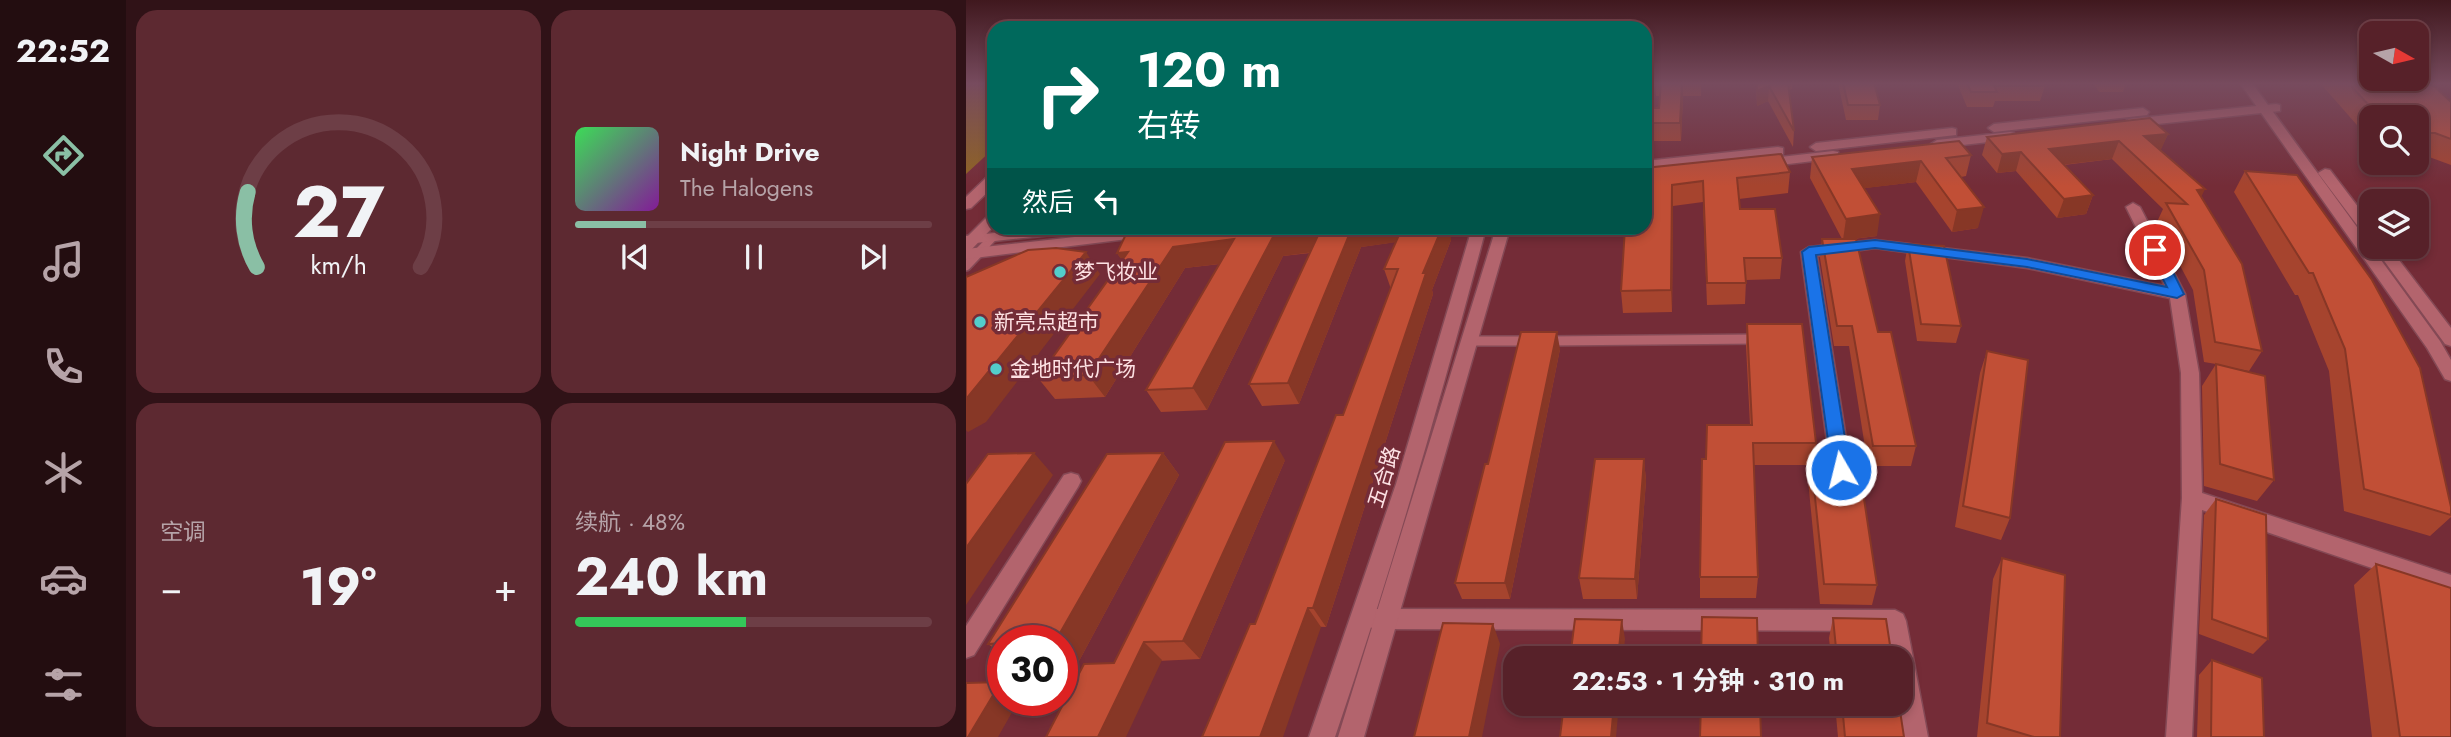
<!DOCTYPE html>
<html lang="zh">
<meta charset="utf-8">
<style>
body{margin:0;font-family:Jost,"Noto Sans SC",sans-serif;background:#5d2931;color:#f1f3f6;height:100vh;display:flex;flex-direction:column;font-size:26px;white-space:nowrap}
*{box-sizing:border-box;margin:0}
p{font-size:23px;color:#b6a3a8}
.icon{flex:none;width:38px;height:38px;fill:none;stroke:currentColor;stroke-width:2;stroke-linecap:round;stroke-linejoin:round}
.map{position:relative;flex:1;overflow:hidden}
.sheet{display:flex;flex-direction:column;gap:10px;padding:10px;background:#301217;width:840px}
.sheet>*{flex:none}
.guide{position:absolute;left:21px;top:21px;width:665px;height:214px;border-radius:21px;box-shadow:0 4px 10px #0003,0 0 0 2px #6d3e46;background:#00695c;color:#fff;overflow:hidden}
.needle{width:46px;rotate:98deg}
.fabs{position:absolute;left:1393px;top:21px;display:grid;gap:14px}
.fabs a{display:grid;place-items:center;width:70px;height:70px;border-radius:14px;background:#572129;box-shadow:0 4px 10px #0003,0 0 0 2px #6d3e46;font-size:35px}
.speed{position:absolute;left:21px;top:625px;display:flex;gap:14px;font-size:35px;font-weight:700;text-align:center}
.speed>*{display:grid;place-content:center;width:91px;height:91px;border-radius:50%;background:#572129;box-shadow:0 4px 10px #0003,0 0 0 2px #6d3e46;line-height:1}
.speed .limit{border:10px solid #d22;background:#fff;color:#111}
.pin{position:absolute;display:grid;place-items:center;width:60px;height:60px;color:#fff;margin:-30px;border:4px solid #fff;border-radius:50%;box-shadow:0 2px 7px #0007}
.me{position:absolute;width:77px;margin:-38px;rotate:352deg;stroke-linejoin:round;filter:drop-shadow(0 0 5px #0008)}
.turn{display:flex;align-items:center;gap:24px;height:147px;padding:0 35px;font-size:32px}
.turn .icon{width:91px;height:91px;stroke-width:2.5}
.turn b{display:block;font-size:49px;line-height:60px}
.then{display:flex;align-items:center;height:66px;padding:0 35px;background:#0003;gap:14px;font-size:26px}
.big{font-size:52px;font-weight:700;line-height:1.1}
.sheet .card{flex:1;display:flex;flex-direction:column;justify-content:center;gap:10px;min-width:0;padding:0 24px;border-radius:21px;background:#5d2931}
.sheet .dial{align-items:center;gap:0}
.dial svg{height:182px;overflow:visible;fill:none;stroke:#6d3e46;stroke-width:7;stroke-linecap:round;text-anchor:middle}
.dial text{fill:#f1f3f6;stroke:none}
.song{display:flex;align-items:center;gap:21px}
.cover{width:84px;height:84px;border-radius:10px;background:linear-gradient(135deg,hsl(130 70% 55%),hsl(290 70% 35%))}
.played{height:7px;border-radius:4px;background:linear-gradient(90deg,#8abfa5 20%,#6d3e46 20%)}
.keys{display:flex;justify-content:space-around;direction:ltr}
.heat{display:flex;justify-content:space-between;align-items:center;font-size:38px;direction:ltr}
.charge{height:10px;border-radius:5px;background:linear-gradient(90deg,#34c759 48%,#6d3e46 0)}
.sheet .tiles{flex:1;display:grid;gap:10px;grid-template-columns:repeat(2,1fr)}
.trip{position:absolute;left:537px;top:646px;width:410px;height:70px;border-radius:21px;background:#572129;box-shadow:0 4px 10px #0003,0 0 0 2px #6d3e46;font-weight:700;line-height:70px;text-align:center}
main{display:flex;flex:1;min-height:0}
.tabs{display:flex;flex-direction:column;width:126px;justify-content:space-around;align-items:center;background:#230d10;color:#b6a3a8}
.tabs .icon{width:49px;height:49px}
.tabs .active{color:#8abfa5}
.tabs b{font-size:32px;color:#f1f3f6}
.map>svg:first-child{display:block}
.green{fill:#906421}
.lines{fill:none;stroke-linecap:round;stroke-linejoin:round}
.service-far1-casing{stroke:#844955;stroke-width:9}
.service-casing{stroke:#844955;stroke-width:12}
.minor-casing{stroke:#844955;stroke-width:3}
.tertiary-casing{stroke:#844955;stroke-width:3}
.secondary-casing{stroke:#844955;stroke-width:3}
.service-far1{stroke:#b3646d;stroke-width:6}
.service{stroke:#b3646d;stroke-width:9}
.minor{fill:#b3646d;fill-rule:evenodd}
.tertiary{fill:#b3646d;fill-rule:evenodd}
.secondary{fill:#b3646d;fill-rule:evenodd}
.wall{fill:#a6442e}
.shaded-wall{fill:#873726}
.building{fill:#c14f36;stroke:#873726;stroke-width:2}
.route{fill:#1a73e8;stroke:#114b97;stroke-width:2}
.poi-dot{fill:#53cdcb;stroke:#742c37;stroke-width:2.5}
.labels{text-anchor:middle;stroke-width:7;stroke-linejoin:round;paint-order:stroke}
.poi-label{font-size:21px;fill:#fde1e3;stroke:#742c37;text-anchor:start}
.street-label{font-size:21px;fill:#fde1e3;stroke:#742c37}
</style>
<main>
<nav class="tabs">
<b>22:52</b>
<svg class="icon active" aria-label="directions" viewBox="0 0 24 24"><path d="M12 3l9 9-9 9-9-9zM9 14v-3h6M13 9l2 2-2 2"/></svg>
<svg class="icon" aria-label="music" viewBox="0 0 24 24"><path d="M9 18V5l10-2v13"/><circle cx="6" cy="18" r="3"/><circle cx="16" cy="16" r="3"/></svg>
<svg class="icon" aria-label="phone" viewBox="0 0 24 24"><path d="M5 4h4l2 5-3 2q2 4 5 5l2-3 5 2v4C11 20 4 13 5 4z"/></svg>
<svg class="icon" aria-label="climate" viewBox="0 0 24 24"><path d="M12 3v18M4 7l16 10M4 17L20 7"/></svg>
<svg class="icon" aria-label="car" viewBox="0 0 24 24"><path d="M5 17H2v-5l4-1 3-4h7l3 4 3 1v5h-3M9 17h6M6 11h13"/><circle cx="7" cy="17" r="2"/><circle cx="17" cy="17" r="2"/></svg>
<svg class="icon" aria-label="filters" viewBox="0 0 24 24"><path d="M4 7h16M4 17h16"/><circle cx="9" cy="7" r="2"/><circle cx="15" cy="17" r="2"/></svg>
</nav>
<section class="sheet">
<div class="tiles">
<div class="card dial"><svg viewBox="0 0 100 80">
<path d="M14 69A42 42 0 1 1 86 69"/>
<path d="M14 69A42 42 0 0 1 10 36" stroke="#8abfa5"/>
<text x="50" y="56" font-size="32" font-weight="700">27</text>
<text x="50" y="72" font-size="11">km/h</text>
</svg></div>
<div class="card">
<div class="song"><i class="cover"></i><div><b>Night Drive</b><p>The Halogens</p></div></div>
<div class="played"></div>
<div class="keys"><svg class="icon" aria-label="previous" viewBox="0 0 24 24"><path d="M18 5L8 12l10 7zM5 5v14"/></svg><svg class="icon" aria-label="pause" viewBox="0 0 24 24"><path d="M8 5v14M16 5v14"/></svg><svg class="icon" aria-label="next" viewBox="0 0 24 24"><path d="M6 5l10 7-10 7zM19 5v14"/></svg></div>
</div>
<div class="card"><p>空调</p>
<div class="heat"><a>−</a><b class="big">19°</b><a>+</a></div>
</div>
<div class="card"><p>续航 · 48%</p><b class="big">240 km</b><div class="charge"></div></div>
</div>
</section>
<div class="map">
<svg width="1485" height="737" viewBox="0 0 1485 737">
<rect width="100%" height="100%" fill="#742c37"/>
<!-- green -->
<path class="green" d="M0 83H28V148L0 174Z"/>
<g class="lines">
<!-- service-far1 casing -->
<g class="service-far1-casing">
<path id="service-far1" d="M18 248 37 228"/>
</g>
<!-- service casing -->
<g class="service-casing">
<path id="service" d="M0 266 19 246
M502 341H565
M582 341 792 339"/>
</g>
<!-- minor casing -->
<g class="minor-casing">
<path id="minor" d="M1167 203 1174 207 1219 294 1233 373 1236 493 1485 575V595L1236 510 1226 737H1200L1216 498 1215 373 1204 298 1061 268 909 248 851 256 885 470 882 476 875 478 868 476 865 470 835 252 843 247 909 240 1061 258 1199 286 1160 207Z
M105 473 112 475 115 481 112 487 8 655 0 658V626L98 475Z
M409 609 929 610 937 614 940 621 962 737H936L931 704H934V658H924L919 631 409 629 401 626 398 619 401 612Z"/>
</g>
<!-- tertiary casing -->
<g class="tertiary-casing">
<path id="tertiary" d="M1310 104 1314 105V111L1163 127 1157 123 1163 119Z
M1177 108 1183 112 1181 115 1028 132 1022 128 1028 124Z
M986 128 990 129V135L850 151 844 147 850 143Z
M1044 132 1048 133V139L971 148 965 144 971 140Z
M812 147 817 148V154L679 169V161Z
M867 151 872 152V158L797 167 790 163 797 159Z
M77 228H121L114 232 0 244V236Z
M506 228H520C475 399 426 569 369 737H343L430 484Z
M530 228H544L398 737H372Z
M181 229 188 233 186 236 0 259V249Z"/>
</g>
<!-- secondary casing -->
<g class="secondary-casing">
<path id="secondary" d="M1274 83H1286L1474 341 1485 360V381L1479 379 1461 348Z
M1359 169 1364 170 1405 224V238L1400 237 1352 173Z
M28 174V186L5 208 0 209V197L23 175Z
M28 214V226L5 250 0 252V238L23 215Z
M1408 247H1423L1485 328V346L1479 344Z"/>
</g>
<!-- service-far1 -->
<use href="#service-far1" class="service-far1"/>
<!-- service -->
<use href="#service" class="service"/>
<!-- minor -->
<use href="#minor" class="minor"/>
<!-- tertiary -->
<use href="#tertiary" class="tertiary"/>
<!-- secondary -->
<use href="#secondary" class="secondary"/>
</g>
<!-- wall -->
<path class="wall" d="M689 83H735V96H717L715 141H682V147L679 108H693L694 96H690Z
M790 83H826V89L823 90 828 131 827 147 802 101 791 106Z
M872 83H908L914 105 912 120H880Z
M991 83H1077L1079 86 1074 101H1029L1027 107H1001Z
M1127 83H1160L1157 92H1133Z
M1354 83H1427L1485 102V165L1455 154 1451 153V117H1405V141Z
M1202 134 1194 150 1235 197 1296 351 1283 371 1252 365 1308 480 1291 501 1238 486 1236 386 1250 364 1238 362 1227 290 1191 222 1197 209 1146 159 1098 165 1127 195 1120 214 1091 218 1050 171 1031 173 1016 155 1021 137Z
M1005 155 1000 176 995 177 1012 228 986 232 950 182 898 188 911 236 887 239 912 332 950 446 945 466H902L883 346H868L854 258 856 239H876L844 178 846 157Z
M679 168 824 172 822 193 773 199 774 209 816 258 814 279 780 280 779 304 741 305 737 202 707 206 706 312 657 313 655 291 679 228Z
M1279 171 1331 175 1485 507V517L1464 536 1378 511 1363 371 1332 295H1329L1268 192Z
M485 240 466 290 467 294 360 627 289 624 377 415 425 289 418 269 430 242 395 247 333 404 296 406 283 384 344 253 317 256 241 410 195 412 180 390 254 264 219 268 139 397 89 399 72 378 156 260 151 253Z
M942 244 995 326 990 343 951 341 939 261Z
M781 324 850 443 848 459 911 585 906 605 854 604 842 480 844 465H788L792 577 790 598H734V577L740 459 784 425 780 346Z
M594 349 544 599H496L489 583 522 464Z
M1021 351 1044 518 1035 540 989 527 1014 373Z
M197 453 213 475 113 661 96 662V640H37V655L22 644Z
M678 459 680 481 671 599H617L613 578Z
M319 460 234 659 148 663Z
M1250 499 1302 639 1287 654 1233 634 1238 515Z
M1036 558 1094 737H1011L1027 579Z
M1410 564 1485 737H1406L1388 585Z
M867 618 926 658H865L863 638Z
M1246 660 1298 737H1231L1233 675Z
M869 704H933L938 737H872Z"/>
<!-- shaded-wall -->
<path class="shaded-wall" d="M717 83V96L715 141 714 123Z
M803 86 802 101 791 106V91Z
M681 123 682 147H679V129Z
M1202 134 1194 152 1178 136Z
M1153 141 1146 159 1077 167 1083 149Z
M1055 152 1050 171 1031 173 1036 154Z
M955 161 950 182 884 190 886 169Z
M706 185 707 206 706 312 705 290Z
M1239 189 1230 208 1231 190Z
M1127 195 1120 214 1091 218 1098 199Z
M1018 207 1012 228 986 232 991 210Z
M914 214 911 236 877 240 880 219Z
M386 228H442L446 240 395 247 333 404 322 383Z
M476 228H484L485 240 466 290 467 294 360 627 347 608 457 273Z
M355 229 363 250 317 256 241 410 227 388 308 235Z
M268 239 278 261 219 268 139 397 122 375 207 247Z
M120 252 134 274 20 422 2 432 0 430V399Z
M162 252 164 274 151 253Z
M591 332 594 349 544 599 539 583Z
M308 441 319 460 234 659 217 641Z
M68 453 87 475 0 605V548Z
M197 453 213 475 113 661 96 647V640H90Z
M678 459 680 481 671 599 669 579Z
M342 608 355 627 317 737H294Z
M656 620 659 639 657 658H652Z
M527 624 534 644 516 737H503Z
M178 642 196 660 160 737H132Z
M35 682 37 683V700H53L32 737H2Z
M648 704H653L650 737H645Z"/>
<!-- building -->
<path class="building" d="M695 83H716L714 123H681V129H679V108H693Z
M791 83H822L828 131 803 86 791 91Z
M877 83H908L914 105H882Z
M1001 83H1077L1079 86H1028L1031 92H1005Z
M1382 83H1427L1467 85 1485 102V139L1469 133H1451V117H1414Z
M1184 118 1202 134 1178 136 1239 189 1231 190 1276 264 1296 351 1249 342 1238 270 1200 203 1221 204 1153 141 1083 149 1127 195 1098 199 1055 152 1036 154 1021 137Z
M993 141 1005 155 980 158 1018 207 991 210 955 161 886 169 914 214 880 219 846 157Z
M815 154 824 172 771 178 774 209H809L816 258H778L780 283H741L737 181 706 185 705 290 655 291 659 228H679V168Z
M1279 171 1331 175 1406 280 1454 368 1485 507V515L1398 489 1379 349 1347 273H1343Z
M186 228H386L322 383 283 384 355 229 308 235 227 388 180 390 268 239 207 247 122 375 72 378 162 252 151 253 162 230Z
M436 228H476L457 273H460L347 608H342L294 737H236L284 624H289L370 415H377L432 269H418Z
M856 239H890L912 332H925L950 446H907L886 326H871Z
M942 244 978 246 995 326 955 324Z
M90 248 120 252 0 399V277L62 250Z
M781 324H836L850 443H787L792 577H734L736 459H740L741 425H786Z
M555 332H591L539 583H489L519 464H522Z
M1021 351 1062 360 1044 518 997 506Z
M1250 364 1299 376 1308 480 1254 464Z
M308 441 217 641 178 642 132 737H80L118 664 148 663 259 442Z
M68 453 0 548V484L22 454Z
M197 453 90 640H37V643L22 644 141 454Z
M629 459H678L669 579 613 578Z
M845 459H892L911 585 858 584Z
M1250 499 1300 515 1302 639 1246 619Z
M1036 558 1099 575 1094 737H1068L1021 723Z
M1410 564 1485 588V737H1434Z
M736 617 791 618 792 658H735Z
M867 618 920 619 926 658H871Z
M609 619 656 620 652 658H604Z
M477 623 527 624 503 737H448Z
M1246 660 1296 678 1298 737H1245Z
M35 682 2 737H0V683Z
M598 704H648L645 737H594Z
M735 704H794L795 737H734Z
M876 704H933L938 737H879Z"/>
<!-- sky -->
<linearGradient id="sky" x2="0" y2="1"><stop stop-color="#40181e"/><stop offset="0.45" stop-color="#774b5e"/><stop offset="1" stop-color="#774b5e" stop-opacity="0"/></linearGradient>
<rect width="1485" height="186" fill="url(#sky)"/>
<!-- route -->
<path class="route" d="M909 240 1061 259 1201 287 1182 250 1189 246 1196 250 1218 294 1211 298 1061 267 909 248 850 255 884 470 882 475H869L866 470 836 252 843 247Z"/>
<!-- markers -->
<g class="poi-dot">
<circle cx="94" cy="272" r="7"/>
<circle cx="14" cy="322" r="7"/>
<circle cx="30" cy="369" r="7"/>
</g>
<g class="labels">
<!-- poi labels -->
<g class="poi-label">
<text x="108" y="279">梦飞妆业</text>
<text x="28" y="329">新亮点超市</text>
<text x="44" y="376">金地时代广场</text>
</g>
<!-- street labels -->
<g class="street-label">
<text transform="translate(418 477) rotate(-73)" y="7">五合路</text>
</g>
</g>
</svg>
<div class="fabs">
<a><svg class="needle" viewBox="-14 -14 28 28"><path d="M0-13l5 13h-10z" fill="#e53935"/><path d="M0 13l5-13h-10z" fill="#b6a3a8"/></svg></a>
<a><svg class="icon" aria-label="search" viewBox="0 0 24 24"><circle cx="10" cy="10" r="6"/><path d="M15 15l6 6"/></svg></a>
<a><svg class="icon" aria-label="layers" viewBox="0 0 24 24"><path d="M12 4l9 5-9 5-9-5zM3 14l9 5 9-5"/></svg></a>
</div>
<div class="speed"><div class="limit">30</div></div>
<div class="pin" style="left:1189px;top:250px;background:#d93025"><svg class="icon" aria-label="arrive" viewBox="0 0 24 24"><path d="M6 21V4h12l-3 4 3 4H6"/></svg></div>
<svg class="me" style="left:875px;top:470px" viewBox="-20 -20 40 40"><circle r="17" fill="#1a73e8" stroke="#fff" stroke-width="3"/><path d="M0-11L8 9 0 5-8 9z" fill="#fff"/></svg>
<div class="trip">22:53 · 1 分钟 · 310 m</div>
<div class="guide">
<div class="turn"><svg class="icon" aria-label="right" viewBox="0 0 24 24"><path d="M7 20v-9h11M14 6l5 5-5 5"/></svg><div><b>120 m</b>右转</div></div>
<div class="then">然后<svg class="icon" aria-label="left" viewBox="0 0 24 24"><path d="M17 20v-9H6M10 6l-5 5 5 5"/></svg></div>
</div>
</div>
</main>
